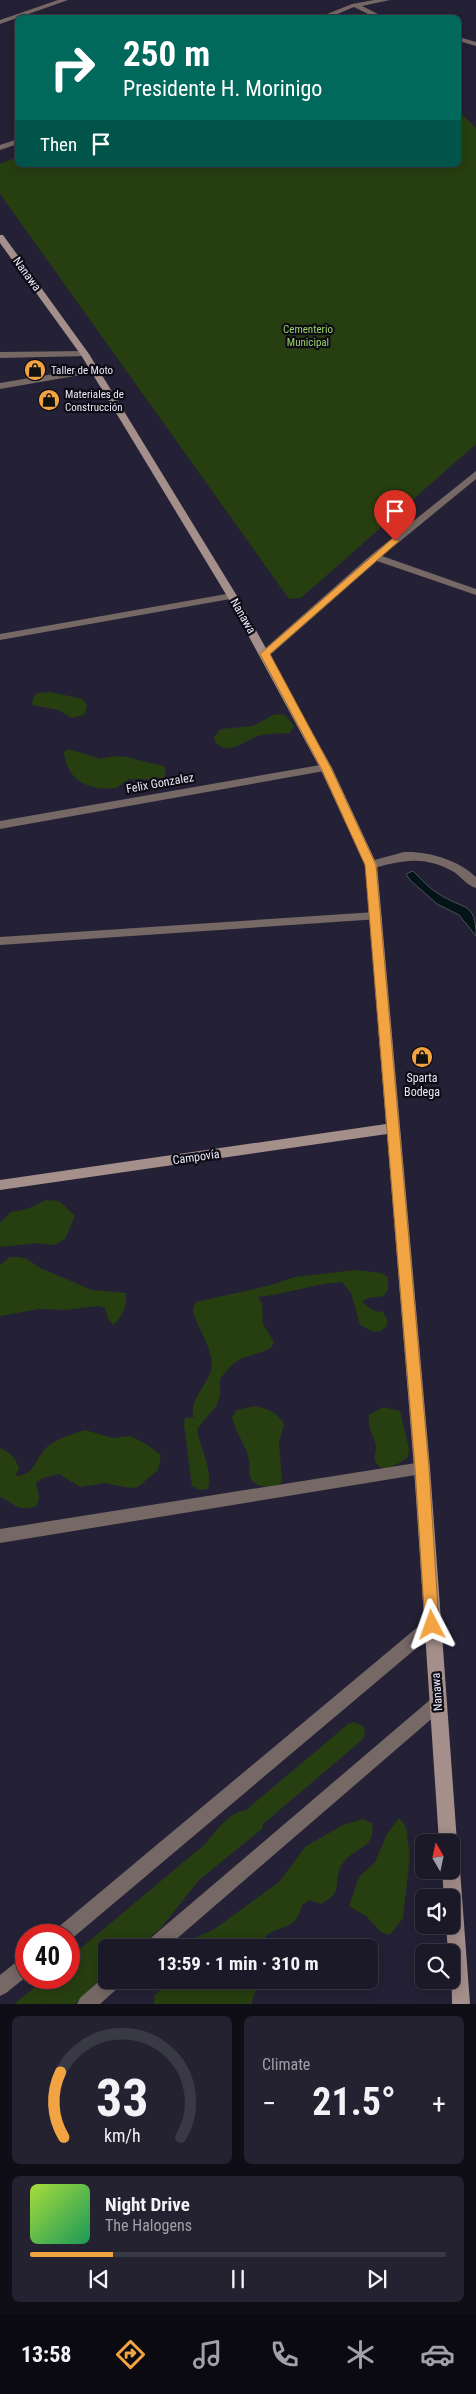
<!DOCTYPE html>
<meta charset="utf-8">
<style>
body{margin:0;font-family:"Roboto Condensed",sans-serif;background:#242230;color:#f1f3f6;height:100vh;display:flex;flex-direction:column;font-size:19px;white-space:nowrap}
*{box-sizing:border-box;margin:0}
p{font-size:16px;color:#a0a0a8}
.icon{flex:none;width:28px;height:28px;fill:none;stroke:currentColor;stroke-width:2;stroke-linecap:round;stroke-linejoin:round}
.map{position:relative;height:2004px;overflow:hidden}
.panel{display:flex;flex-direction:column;gap:12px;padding:12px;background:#0f0e16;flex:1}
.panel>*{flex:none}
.guide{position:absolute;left:15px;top:15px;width:446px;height:152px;border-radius:8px;box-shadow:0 2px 12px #0003,0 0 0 1px #393845;background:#00695c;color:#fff;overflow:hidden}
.needle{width:32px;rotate:351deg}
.controls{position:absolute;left:415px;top:1834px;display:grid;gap:10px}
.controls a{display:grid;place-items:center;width:45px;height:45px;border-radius:8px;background:#1b1928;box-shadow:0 2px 12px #0003,0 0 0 1px #393845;font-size:25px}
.speed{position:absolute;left:15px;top:1924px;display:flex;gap:10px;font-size:25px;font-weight:700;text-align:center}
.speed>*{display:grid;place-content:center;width:65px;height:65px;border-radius:50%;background:#1b1928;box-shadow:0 2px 12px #0003,0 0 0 1px #393845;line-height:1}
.speed .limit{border:8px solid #d22;background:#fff;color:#111}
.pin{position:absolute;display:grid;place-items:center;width:42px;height:42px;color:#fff;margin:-51px -21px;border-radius:50% 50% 50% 0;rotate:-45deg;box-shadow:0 0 5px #0007}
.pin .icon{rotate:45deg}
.me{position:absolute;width:55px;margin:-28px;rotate:356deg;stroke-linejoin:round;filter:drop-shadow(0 0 4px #0008)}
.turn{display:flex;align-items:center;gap:18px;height:105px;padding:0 25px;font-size:22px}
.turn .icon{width:65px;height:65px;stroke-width:2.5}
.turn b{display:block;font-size:35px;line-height:42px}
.then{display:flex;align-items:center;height:48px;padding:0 25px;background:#0003;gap:10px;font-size:19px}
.big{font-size:38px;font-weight:700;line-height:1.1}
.panel .widget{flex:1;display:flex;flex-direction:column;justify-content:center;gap:8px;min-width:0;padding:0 18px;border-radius:8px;background:#242230}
.panel .dial{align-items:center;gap:0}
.dial svg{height:130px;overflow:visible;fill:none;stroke:#393845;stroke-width:7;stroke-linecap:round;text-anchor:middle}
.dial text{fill:#f1f3f6;stroke:none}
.song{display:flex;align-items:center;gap:15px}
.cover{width:60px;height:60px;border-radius:8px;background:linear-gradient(135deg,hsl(80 70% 55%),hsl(150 70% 35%))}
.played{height:5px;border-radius:2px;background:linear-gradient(90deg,#f3a442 20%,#393845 20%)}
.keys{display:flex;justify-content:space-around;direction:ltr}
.heat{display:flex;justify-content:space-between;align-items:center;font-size:28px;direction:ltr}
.panel .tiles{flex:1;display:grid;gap:12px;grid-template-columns:1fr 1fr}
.widget:last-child{grid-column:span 2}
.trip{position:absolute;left:98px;top:1939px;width:280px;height:50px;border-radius:8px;background:#1b1928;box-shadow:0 2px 12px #0003,0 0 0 1px #393845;font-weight:700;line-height:50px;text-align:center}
.dock{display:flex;height:80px;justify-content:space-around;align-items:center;background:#0b0a10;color:#a0a0a8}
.dock .icon{width:35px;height:35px}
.dock .selected{color:#f3a442}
.dock b{font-size:22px;color:#f1f3f6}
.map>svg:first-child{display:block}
.green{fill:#273e10}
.water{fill:#041417;stroke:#49535a}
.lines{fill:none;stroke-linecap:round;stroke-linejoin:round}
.lane{fill:#756865;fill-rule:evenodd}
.street{fill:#756865;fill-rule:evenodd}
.secondary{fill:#a48f8a;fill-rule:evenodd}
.route{fill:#f3a442;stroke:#9e6b2b}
.labels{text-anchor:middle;stroke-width:4.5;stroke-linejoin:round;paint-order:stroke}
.far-park-label{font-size:11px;fill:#9ad169;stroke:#0d0c15}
.far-poi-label{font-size:11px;fill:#e9e7f6;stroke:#0d0c15;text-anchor:start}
.street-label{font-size:12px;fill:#e9e7f6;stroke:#0d0c15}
.poi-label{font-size:12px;fill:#e9e7f6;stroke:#0d0c15}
</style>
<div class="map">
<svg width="476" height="2004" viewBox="0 0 476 2004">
<rect width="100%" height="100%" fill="#242136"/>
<!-- green -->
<path class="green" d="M459 111 476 128V444L301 598 289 599 0 194V164L17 157 18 165H459Z
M50 692 83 699 87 706 84 715 72 718 58 710 32 705 33 697 37 693Z
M280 714 286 716 294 726 290 733C281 734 271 733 262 735 248 737 229 758 215 742L214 737 221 729 253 726 273 715Z
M69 749 101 759C119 751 142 762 160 765L165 767 166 772 163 780 129 779 116 788C89 791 67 781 64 752Z
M46 1200 59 1201 75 1216 65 1239 54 1245 37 1243 0 1247V1223L11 1212 27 1209Z
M10 1257H19L27 1259 40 1268 92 1290 126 1293C127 1305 123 1317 113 1325L108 1319 105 1308 98 1306 65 1310 39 1309 0 1316V1265Z
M356 1270 381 1273 388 1277V1290L383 1296 368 1298 362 1302 374 1311 383 1312 387 1319V1326L381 1331 374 1332 360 1325 351 1293 342 1282C313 1284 286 1294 258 1297L262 1303 263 1324 274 1342 271 1348C242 1361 241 1352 220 1379V1394L217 1405 197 1429C200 1449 213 1468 208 1489L200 1490 192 1486 184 1425 185 1418 194 1417C187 1404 208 1383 211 1370 216 1355 199 1330 194 1315L193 1308 196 1302 271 1285 295 1277Z
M255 1406C267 1408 277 1412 284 1424L279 1443 282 1481 278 1487C238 1489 255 1470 246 1450 241 1438 235 1430 232 1417L237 1410Z
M383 1407 400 1411 409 1449 408 1457C401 1462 380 1477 375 1460 374 1456 377 1450 376 1445 373 1434 367 1428 369 1415Z
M85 1430 113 1438 130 1436 146 1444 161 1455 158 1470 138 1487 130 1488 105 1483 80 1487 59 1474 43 1478 36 1483 39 1498 37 1506C16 1512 16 1504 0 1497V1448C11 1453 16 1458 19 1469L15 1476C36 1476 35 1457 48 1446 58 1438 73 1434 85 1430Z
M354 1722 364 1727 365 1734 362 1740 262 1825 263 1828 199 1880 160 1929 137 1947 106 1948V1973L75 2004H14L46 1978H69V1958L205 1844C216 1831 228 1813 246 1810L348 1724Z
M399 1818 406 1827 410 1856 403 1918 390 1935 381 1932 366 1916 349 1906 359 1877 375 1862 387 1834Z
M363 1819 372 1823C376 1850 355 1846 343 1863 331 1881 346 1893 320 1904L310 1900 302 1905C296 1931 283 1923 266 1936L264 1947H183L192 1939 213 1930 279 1882 306 1846 343 1825Z
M171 1980H259L251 2004H154V1996Z"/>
<!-- water -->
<path class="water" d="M413 871C421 879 430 889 439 894 463 910 476 901 476 936L459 915 437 904 410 880 406 874Z"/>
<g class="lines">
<!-- lane -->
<path class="lane" d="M95 367 99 370 98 372 0 389V383Z
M375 912 381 916 379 919 0 945V937Z
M422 1462 427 1463 430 1468 427 1473 422 1474 0 1543V1529Z"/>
<!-- street -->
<path class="street" d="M58 0H68L0 24V20Z
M374 0H390L362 6 386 18H376L354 7 328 18H317L352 4Z
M459 37 476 42V46L459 41Z
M18 139V144L0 150V145Z
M85 351 88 352V356L0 358V352Z
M476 471V479L382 556 476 589V595L377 561 269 656H261V652L371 555Z
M232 593 236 594V598L0 640V634Z
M326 764 330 766 332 768 330 770 0 829V821Z
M404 852C429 851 458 860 476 877V888C468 886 461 877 454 872 424 855 402 860 371 869L365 865 367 862Z
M432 1618 438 1620 440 1625 438 1630 69 1941V1935H53L56 1929 426 1620Z
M437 1696 443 1699 445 1704 443 1709 166 1948H143L146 1942 431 1699Z
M26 1956V1977L6 1993 0 1996V1975L20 1959Z
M106 1975V1980H123L120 1986 100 2004H77L80 1998Z"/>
<!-- secondary -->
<path class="secondary" d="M0 235H3L89 354 237 596 332 768 377 865 430 1468 457 1842 454 1848 451 1849V1842H439L414 1468 387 1134 0 1190V1180L386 1124 365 865 320 768 227 596 81 355 0 243Z
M451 1862 457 1864 460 1870 470 2004H452L451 1952H448L446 1925H451V1898H444L442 1870H451Z"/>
</g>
<!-- route -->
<path class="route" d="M392 539 399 541 270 654 331 768 376 865 429 1468 439 1625 437 1629 432 1631 427 1629 425 1625 415 1468 365 865 321 768 260 654Z"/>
<!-- icons -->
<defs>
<g id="shop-disc" transform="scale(1.125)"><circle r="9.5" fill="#f3a442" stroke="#0d0c15"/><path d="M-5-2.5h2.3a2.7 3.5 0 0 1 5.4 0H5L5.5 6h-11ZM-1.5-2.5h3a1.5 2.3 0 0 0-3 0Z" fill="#111"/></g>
</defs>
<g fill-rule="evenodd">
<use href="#shop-disc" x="35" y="370"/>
<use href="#shop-disc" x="49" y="400"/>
<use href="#shop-disc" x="422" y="1057"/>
</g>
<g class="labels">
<!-- far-park labels -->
<g class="far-park-label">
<text x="308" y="333">Cementerio<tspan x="308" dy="13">Municipal</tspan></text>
</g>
<!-- far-poi labels -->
<g class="far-poi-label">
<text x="51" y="374">Taller de Moto</text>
<text x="65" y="398">Materiales de<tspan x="65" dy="13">Construcción</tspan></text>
</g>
<!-- street labels -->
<g class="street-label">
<text transform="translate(27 274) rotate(54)" y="4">Nanawa</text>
<text transform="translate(243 616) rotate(60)" y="4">Nanawa</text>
<text transform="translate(160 783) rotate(-10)" y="4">Felix Gonzalez</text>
<text transform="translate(196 1157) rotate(-8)" y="4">Campovía</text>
<text transform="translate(437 1692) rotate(-94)" y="4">Nanawa</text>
</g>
<!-- poi labels -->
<g class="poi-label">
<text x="422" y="1082">Sparta<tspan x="422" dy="14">Bodega</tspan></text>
</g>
</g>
</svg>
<div class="controls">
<a><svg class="needle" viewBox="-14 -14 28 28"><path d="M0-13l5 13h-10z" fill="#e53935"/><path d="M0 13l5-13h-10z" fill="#a0a0a8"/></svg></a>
<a><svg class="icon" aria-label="sound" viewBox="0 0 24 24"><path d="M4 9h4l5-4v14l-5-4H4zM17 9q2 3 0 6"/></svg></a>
<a><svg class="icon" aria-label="search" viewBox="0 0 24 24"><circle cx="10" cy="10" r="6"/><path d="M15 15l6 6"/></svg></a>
</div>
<div class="speed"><div class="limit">40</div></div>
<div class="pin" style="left:395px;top:541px;background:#d93025"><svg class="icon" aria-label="arrive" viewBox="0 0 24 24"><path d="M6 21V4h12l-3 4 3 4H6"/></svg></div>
<svg class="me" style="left:432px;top:1625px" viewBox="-20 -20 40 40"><path d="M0-17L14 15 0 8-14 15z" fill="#f3a442" stroke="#fff" stroke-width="4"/></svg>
<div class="trip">13:59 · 1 min · 310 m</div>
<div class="guide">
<div class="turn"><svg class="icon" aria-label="right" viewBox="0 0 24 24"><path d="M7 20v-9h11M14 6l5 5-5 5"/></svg><div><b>250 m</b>Presidente H. Morinigo</div></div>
<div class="then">Then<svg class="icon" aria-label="arrive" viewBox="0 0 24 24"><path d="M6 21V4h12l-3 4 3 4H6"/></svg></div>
</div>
</div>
<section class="panel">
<div class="tiles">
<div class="widget dial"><svg viewBox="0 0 100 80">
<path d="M14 69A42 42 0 1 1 86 69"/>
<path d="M14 69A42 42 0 0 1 12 29" stroke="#f3a442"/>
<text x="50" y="56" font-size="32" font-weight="700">33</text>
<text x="50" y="72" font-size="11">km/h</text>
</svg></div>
<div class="widget"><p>Climate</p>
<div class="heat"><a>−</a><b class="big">21.5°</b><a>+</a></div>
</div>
<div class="widget">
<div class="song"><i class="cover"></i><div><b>Night Drive</b><p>The Halogens</p></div></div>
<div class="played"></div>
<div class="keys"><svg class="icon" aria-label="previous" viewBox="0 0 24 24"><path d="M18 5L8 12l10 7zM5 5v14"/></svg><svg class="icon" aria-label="pause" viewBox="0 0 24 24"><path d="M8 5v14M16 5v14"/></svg><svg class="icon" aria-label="next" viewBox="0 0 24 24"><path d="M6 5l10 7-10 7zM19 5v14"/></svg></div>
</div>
</div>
</section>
<nav class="dock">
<b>13:58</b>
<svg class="icon selected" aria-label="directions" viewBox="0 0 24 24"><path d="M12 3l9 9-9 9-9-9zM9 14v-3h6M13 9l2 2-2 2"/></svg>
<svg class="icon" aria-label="music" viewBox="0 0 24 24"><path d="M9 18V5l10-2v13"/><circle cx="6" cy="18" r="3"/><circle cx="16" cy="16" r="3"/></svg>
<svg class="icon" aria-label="phone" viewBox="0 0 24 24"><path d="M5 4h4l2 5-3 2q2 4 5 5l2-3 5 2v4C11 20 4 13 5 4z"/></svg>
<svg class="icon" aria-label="climate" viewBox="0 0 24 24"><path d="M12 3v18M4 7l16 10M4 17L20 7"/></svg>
<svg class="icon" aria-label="car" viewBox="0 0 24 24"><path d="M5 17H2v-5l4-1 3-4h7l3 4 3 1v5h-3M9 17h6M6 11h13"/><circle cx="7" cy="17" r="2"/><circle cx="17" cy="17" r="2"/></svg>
</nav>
